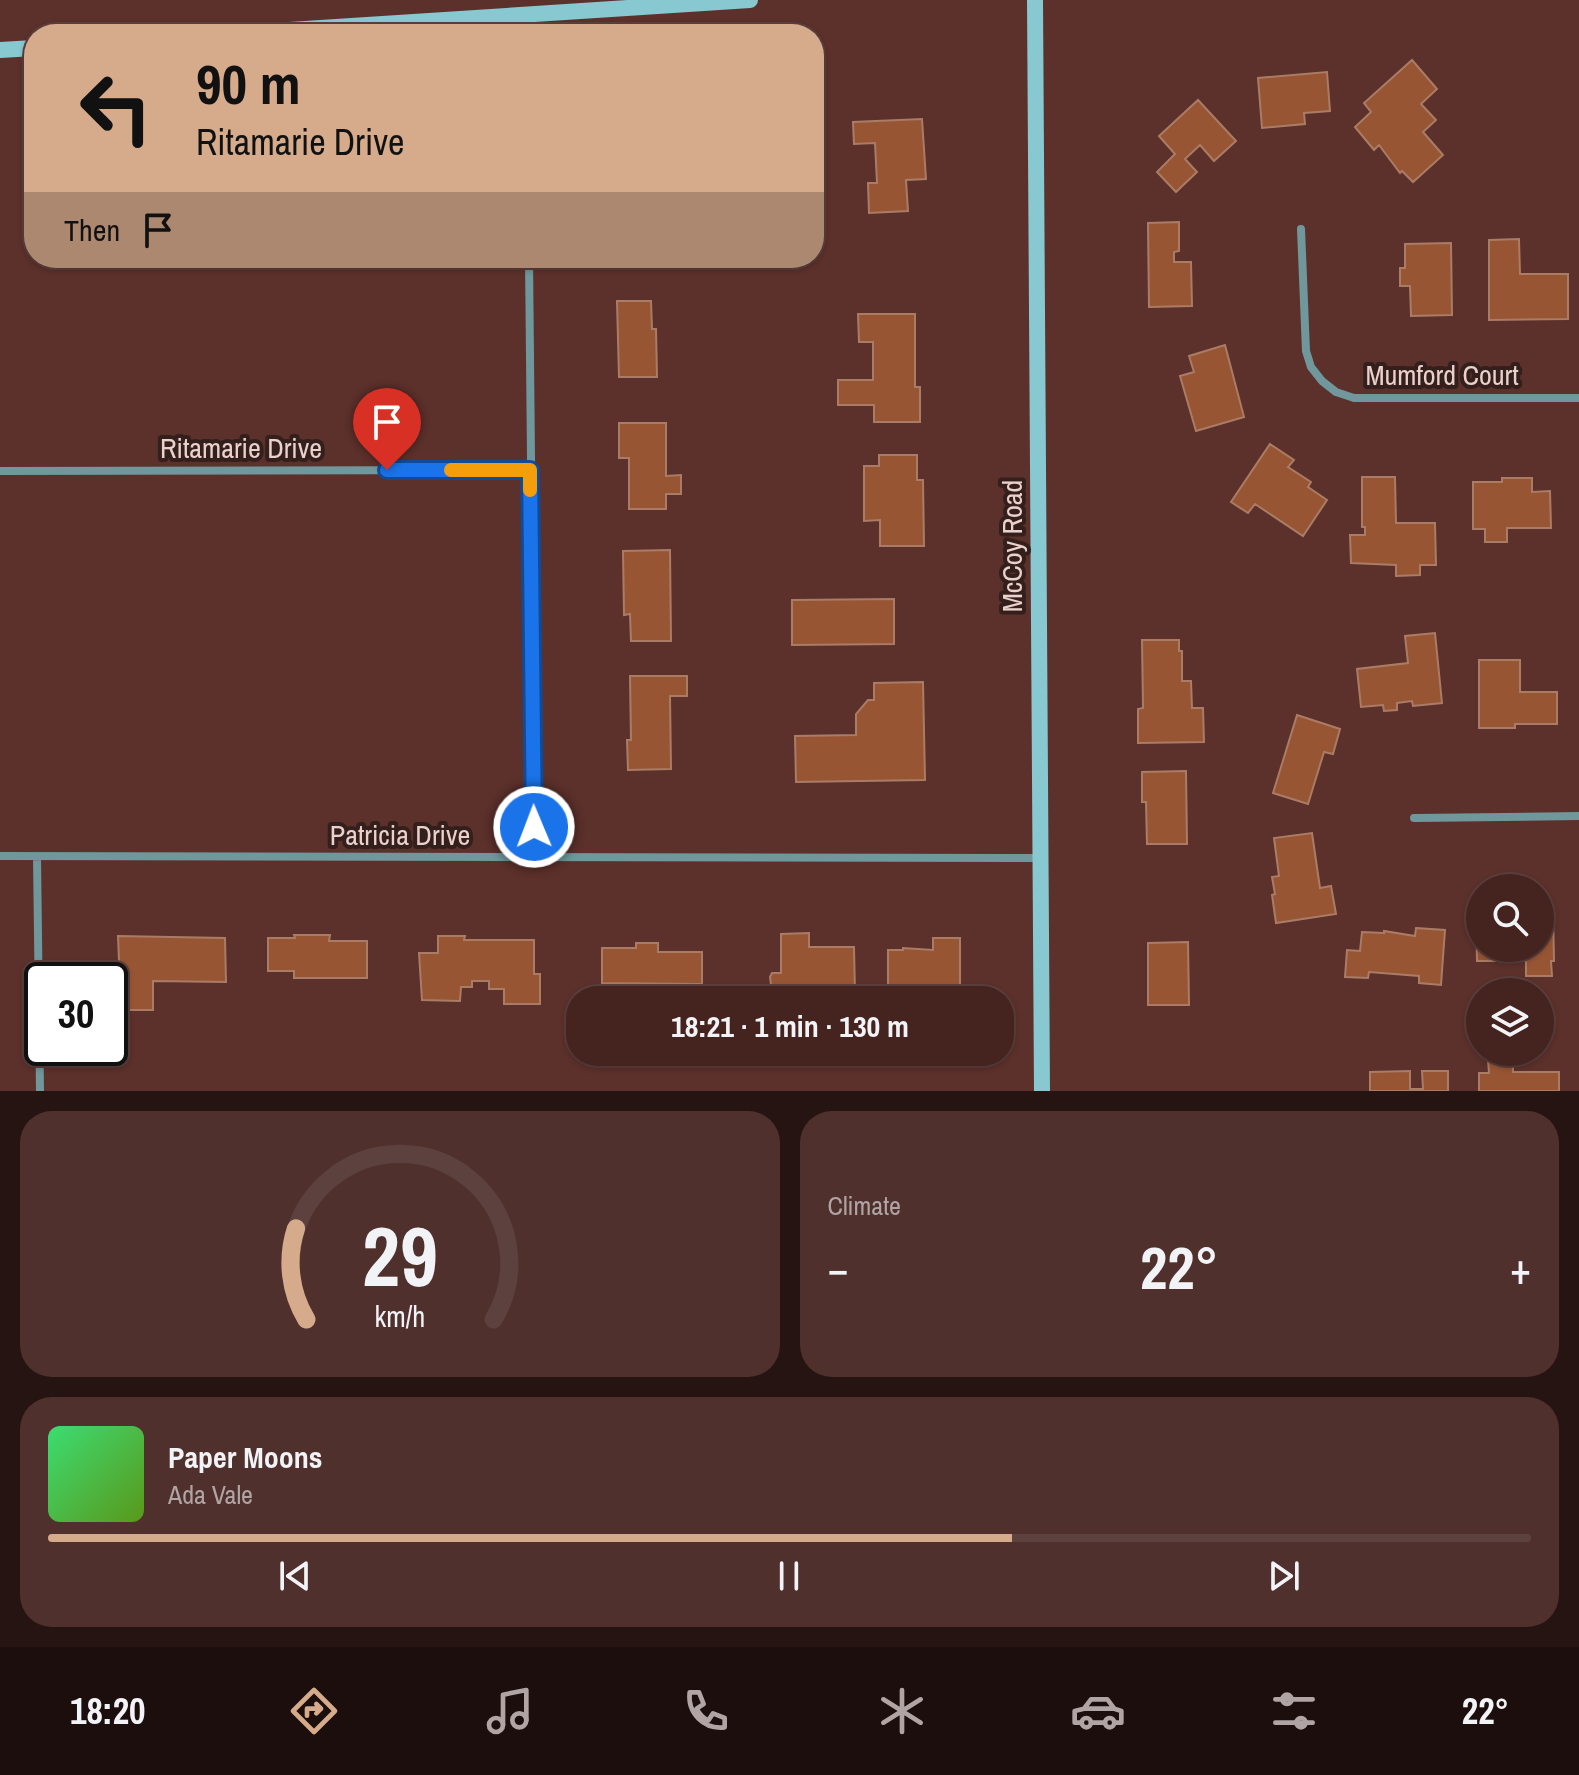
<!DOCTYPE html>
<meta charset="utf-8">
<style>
body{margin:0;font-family:"Archivo Narrow",sans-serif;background:#4f302d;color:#f1f3f6;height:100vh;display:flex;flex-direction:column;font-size:30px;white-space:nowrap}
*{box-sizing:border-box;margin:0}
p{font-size:26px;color:#b0a4a5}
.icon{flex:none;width:44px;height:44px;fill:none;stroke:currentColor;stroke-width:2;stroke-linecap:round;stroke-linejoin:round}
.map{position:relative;height:1091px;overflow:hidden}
.panel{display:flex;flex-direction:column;gap:20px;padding:20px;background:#261412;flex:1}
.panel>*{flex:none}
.top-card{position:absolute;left:24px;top:24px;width:800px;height:244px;border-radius:32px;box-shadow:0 2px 6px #0004,0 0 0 2px #5d413e;background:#d6ab8b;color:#111;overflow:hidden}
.fabs{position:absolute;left:1466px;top:874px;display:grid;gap:16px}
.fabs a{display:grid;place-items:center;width:88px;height:88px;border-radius:50%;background:#452420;box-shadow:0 2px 6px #0004,0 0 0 2px #5d413e;font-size:40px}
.speed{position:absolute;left:24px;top:962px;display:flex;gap:16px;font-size:40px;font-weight:700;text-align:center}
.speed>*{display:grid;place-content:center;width:104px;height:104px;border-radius:50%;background:#452420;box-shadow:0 2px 6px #0004,0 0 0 2px #5d413e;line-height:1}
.speed .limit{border:4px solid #111;border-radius:12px;background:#fff;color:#111}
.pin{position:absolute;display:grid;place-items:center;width:68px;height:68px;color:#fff;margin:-82px -34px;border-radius:50% 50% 50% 0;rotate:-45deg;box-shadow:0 0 8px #0007}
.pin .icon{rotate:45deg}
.me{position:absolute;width:88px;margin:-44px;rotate:359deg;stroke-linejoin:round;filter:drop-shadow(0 0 6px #0008)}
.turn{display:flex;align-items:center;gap:28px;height:168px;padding:0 40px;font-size:36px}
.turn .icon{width:104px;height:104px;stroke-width:2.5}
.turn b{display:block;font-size:56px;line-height:68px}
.then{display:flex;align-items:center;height:76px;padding:0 40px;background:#0003;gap:16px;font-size:30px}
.big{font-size:60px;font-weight:700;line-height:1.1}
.panel .widget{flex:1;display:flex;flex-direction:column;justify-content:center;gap:12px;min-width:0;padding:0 28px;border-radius:32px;background:#4f302d}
.panel .dial{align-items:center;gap:0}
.dial svg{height:208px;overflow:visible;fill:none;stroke:#5d413e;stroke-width:7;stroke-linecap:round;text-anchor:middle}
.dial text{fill:#f1f3f6;stroke:none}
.song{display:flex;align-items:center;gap:24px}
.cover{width:96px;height:96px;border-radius:12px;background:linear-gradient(135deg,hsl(140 70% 55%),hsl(90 70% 35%))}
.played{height:8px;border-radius:4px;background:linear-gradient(90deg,#d6ab8b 65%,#5d413e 65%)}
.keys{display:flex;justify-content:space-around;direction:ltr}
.heat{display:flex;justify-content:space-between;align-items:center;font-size:44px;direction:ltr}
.panel .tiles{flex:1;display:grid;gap:20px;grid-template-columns:1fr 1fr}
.widget:last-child{grid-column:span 2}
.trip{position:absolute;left:566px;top:986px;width:448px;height:80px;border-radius:32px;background:#452420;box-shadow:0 2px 6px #0004,0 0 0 2px #5d413e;font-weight:700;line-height:80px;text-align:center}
.tabs{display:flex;height:128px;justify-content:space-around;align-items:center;background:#1c0e0d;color:#b0a4a5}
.tabs .icon{width:56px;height:56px}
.tabs .current{color:#d6ab8b}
.tabs b{font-size:36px;color:#f1f3f6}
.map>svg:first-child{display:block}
.building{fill:#975534;stroke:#aa7c66;stroke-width:2}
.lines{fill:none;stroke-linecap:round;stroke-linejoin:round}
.minor{stroke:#6f979c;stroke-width:8}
.secondary{stroke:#87c8d1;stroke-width:16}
.route-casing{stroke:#114b97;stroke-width:20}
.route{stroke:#1a73e8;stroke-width:14}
.slow{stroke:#f59e0b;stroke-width:14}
.labels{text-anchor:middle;stroke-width:8;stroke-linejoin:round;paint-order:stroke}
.street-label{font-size:28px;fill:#ecd0cc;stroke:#331f1c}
</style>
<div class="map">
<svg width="1579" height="1091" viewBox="0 0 1579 1091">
<rect width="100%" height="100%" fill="#5c302b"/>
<!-- building -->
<path class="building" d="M1412 60 1437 89 1421 104 1436 120 1423 132 1443 155 1413 182 1402 171 1400 173 1379 145 1374 150 1355 127 1371 112 1364 103Z
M1327 72 1330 111 1304 113 1305 124 1262 128 1258 78Z
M1198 100 1236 141 1214 161 1200 145 1185 159 1197 172 1176 192 1157 172 1175 154 1159 136Z
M922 119 926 179 906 180 908 211 869 213 868 183H877L875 143 854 144 853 122Z
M1179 222V251L1174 252V262H1191L1192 306 1149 307 1148 223Z
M1519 239 1520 274H1568V319L1489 320V240Z
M1451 243 1452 315 1411 316 1410 286H1400V268H1405V244Z
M630 258H685V261L630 262Z
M617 301H651L652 329H656L657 377H619Z
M858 314H915V387H920V422H874V405H838V380H873V342H859Z
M1225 345 1244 417 1196 431 1180 376 1194 372 1189 356Z
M619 423H666V476L681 475V494H666V509H629V458H619Z
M1270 444 1294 460 1288 467 1311 482 1308 487 1327 500 1303 536 1255 504 1248 513 1231 502Z
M879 455H917V480H923L924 546H880V520L864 521V466H879Z
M1362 477H1395L1396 523H1435L1436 565H1420V575L1396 576V565L1351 563 1350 535H1365V527H1362Z
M1502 478H1532V492L1550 491 1551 528H1507V542H1485V529H1473V482H1502Z
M670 550 671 641H631L630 614 624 615 623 551Z
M894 599V644L792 645V600Z
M1435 633 1442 703 1413 706 1412 701 1397 703V710L1384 711 1383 705 1361 707 1357 669 1408 663 1405 636Z
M1142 640H1179V651H1182V681H1191L1192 708H1203L1204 742 1138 743V709L1143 708Z
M1479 660H1520V692H1557V724H1515V728H1479Z
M630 676H687V696H670L671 769 628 770 627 740H631Z
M923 682 925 780 796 782 795 736 856 735V714L868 700H874V683Z
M1297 715 1340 729 1333 754 1324 752 1308 804 1273 793Z
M1186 771 1187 844H1147L1146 802H1142V772Z
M1312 833 1320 888 1331 886 1336 914 1276 923 1272 895 1275 894 1272 877 1279 876 1274 838Z
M1540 909H1553L1554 961H1551L1552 976H1526V961H1477L1476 919H1480V948H1540Z
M1416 928 1445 930 1441 985 1419 983V976L1369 972 1368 978 1345 977 1347 950 1360 951 1362 932 1384 933V931L1415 936Z
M809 933V947H854L855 994H837V1000H773L770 977 772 973H781V934Z
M294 935H330L329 941H367V978H294V971H268V938H295Z
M118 936 225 938 226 982 153 981V1010H121Z
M438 936H465L464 940H534V974H540V1004H504V989H489V981H472V987H461L460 1001 422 1000 419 953H438Z
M933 938H960V999L888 1000V950H903V948L933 950Z
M1188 942 1189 1005H1148V943Z
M636 943H658V952H702V984L602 983V948H636Z
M1488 1060H1513V1072H1559V1091H1479V1073H1489Z
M1410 1071V1089H1423L1422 1071H1448V1091H1370V1072Z"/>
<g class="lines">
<!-- minor -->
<path class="minor" d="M528 15V34
M1301 229 1306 351 1311 367 1322 381 1336 392 1354 398H1579
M529 258 535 856
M0 471 530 470
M1414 818 1579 816
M0 856 1039 858
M37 857 40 1091"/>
<!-- secondary -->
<path class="secondary" d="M1035 0 1042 1091
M229 34 750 0
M0 50 34 48"/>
</g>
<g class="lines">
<!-- route casing -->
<g class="route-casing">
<path id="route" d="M387 470H530L534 827"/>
</g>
<!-- route -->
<use href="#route" class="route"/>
<!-- slow -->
<path class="slow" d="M451 470H530V490"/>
</g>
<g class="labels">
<!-- street labels -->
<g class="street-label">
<text x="1442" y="385">Mumford Court</text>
<text x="241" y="458">Ritamarie Drive</text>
<text transform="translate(1012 546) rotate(-90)" y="10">McCoy Road</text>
<text x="400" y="845">Patricia Drive</text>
</g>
</g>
</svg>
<div class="fabs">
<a><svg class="icon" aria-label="search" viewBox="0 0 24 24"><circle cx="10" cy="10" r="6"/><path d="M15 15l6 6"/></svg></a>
<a><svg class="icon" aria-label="layers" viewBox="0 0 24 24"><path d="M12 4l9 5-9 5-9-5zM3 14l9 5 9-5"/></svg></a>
</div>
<div class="speed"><div class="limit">30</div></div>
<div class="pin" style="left:387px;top:470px;background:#d93025"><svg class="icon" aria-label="arrive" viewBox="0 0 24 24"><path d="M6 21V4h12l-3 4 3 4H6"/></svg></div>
<svg class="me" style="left:534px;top:827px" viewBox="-20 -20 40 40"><circle r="17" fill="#1a73e8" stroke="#fff" stroke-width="3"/><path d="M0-11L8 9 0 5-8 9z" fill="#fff"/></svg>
<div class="trip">18:21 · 1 min · 130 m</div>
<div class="top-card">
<div class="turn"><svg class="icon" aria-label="left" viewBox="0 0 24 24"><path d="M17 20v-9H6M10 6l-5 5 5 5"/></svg><div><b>90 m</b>Ritamarie Drive</div></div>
<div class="then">Then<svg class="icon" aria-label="arrive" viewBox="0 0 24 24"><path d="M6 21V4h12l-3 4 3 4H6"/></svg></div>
</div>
</div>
<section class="panel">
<div class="tiles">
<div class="widget dial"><svg viewBox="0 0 100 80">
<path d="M14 69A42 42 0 1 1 86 69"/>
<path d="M14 69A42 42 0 0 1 10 34" stroke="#d6ab8b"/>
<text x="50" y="56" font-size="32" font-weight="700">29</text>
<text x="50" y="72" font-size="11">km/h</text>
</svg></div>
<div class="widget"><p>Climate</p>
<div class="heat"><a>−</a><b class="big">22°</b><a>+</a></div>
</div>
<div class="widget">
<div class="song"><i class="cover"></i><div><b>Paper Moons</b><p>Ada Vale</p></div></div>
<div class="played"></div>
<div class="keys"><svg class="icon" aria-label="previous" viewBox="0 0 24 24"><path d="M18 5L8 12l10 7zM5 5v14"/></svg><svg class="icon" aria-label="pause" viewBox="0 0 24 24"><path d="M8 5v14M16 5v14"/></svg><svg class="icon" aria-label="next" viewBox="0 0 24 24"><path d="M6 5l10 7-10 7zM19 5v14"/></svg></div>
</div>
</div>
</section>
<nav class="tabs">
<b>18:20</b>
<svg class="icon current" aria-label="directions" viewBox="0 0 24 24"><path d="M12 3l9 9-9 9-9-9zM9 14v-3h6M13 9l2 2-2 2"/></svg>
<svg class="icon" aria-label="music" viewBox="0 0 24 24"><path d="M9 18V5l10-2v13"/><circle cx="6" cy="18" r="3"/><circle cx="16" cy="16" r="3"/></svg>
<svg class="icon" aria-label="phone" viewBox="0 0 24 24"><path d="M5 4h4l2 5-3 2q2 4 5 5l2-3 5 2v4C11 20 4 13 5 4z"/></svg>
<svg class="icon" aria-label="climate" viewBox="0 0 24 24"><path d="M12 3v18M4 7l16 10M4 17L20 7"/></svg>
<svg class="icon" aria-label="car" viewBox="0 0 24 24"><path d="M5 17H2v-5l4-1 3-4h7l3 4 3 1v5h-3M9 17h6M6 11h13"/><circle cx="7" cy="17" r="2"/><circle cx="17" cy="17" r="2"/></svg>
<svg class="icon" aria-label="filters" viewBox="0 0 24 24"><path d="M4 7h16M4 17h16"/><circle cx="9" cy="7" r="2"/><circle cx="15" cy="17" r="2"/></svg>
<b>22°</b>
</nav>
